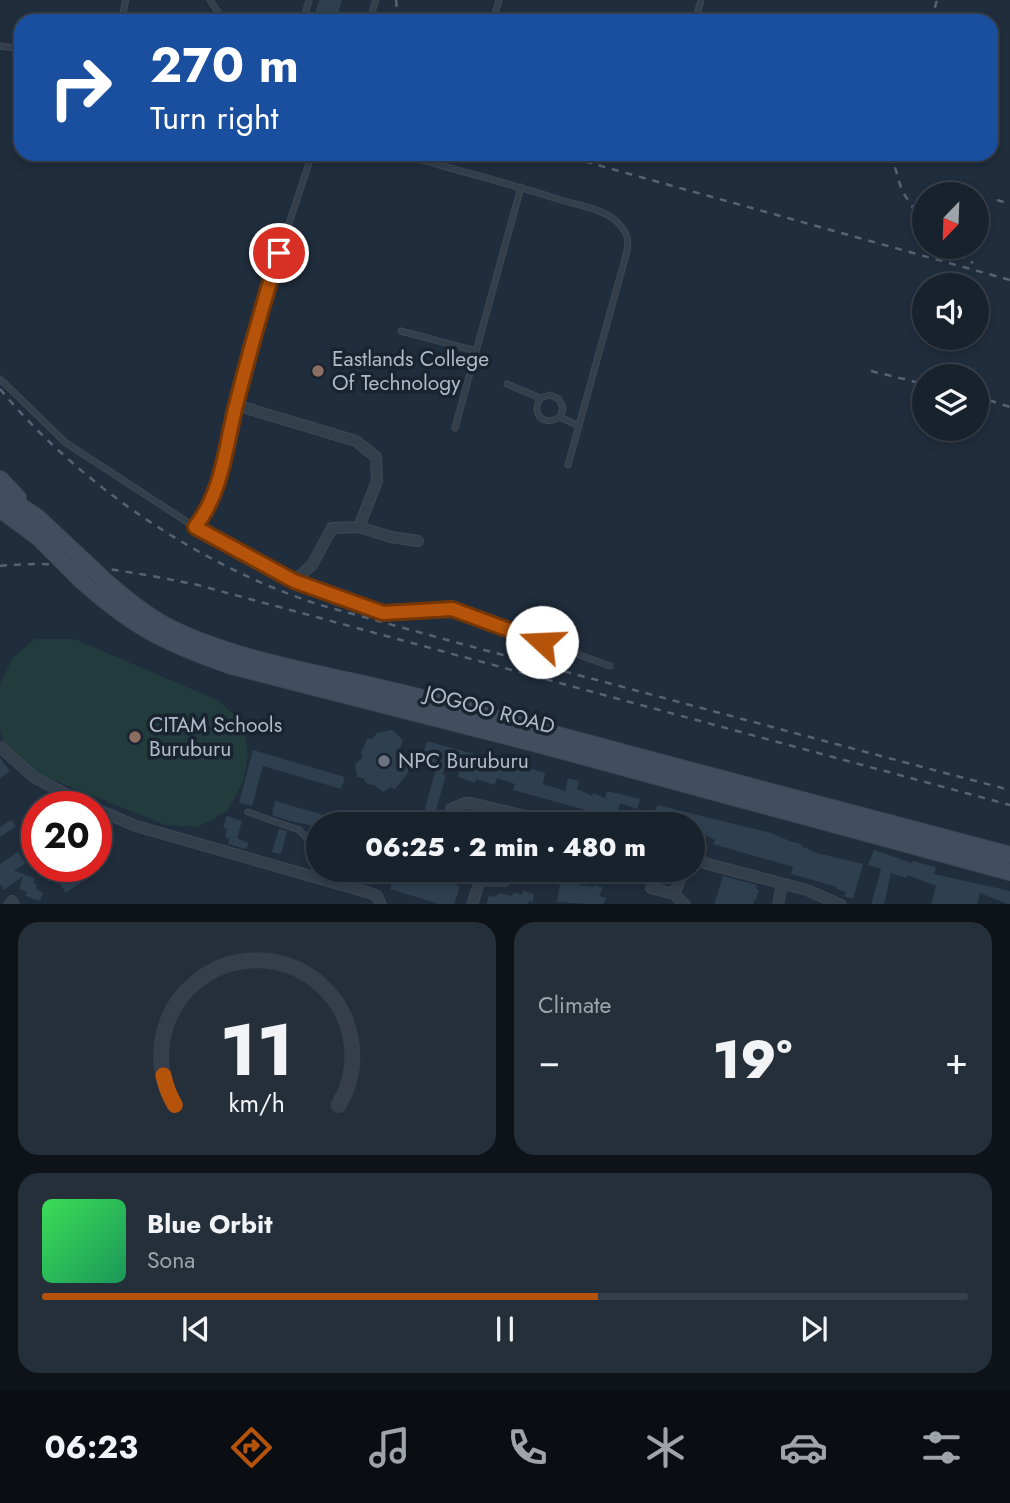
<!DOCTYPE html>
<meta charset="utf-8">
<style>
body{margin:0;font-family:Jost,sans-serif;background:#252f39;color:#f1f3f6;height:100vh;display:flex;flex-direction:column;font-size:26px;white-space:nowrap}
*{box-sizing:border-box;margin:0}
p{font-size:23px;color:#9fa4aa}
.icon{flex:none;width:38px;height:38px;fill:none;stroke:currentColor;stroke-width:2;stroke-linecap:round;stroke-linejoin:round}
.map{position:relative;height:904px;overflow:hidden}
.panel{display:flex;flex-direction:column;gap:18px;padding:18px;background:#0d1319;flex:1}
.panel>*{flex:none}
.banner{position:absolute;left:14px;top:14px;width:984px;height:147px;border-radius:21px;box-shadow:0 4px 10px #0003,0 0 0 2px #363f49;background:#1a4fa0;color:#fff;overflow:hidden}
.needle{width:46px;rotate:203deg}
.buttons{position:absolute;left:912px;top:182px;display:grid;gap:14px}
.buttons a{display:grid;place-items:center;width:77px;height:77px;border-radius:50%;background:#18222d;box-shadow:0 4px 10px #0003,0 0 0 2px #363f49;font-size:35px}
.speed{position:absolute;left:21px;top:791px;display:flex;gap:14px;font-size:35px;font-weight:700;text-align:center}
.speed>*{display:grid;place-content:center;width:91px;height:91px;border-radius:50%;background:#18222d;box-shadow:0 4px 10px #0003,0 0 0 2px #363f49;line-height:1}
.speed .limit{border:10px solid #d22;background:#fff;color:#111}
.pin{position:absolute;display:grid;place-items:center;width:60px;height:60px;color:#fff;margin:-30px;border:4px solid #fff;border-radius:50%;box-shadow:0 2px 7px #0007}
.me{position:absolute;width:77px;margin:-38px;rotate:290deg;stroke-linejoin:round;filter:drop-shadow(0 0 5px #0008)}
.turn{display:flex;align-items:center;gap:24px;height:147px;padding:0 21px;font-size:32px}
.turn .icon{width:91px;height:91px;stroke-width:2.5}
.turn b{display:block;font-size:49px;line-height:60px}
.big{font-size:52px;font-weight:800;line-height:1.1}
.panel .widget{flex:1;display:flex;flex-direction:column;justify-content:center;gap:10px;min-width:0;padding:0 24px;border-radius:21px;background:#252f39}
.panel .dial{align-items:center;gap:0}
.dial svg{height:182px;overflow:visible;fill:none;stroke:#363f49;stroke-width:7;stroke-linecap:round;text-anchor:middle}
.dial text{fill:#f1f3f6;stroke:none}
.song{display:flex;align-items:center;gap:21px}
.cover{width:84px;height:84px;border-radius:10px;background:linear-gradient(135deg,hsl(130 70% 55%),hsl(150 70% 35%))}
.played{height:7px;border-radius:4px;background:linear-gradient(90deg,#b45309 60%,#363f49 60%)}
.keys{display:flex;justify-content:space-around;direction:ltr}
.heat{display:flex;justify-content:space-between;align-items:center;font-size:38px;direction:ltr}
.panel .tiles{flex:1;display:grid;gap:18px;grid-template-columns:1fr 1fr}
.widget:last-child{grid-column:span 2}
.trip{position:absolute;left:306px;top:812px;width:399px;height:70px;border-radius:35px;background:#18222d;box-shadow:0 4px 10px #0003,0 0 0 2px #363f49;font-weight:800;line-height:70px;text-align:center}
.tab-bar{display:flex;height:112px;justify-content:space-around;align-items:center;background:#0a0e12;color:#9fa4aa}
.tab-bar .icon{width:49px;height:49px}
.tab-bar .active{color:#b45309}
.tab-bar b{font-size:32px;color:#f1f3f6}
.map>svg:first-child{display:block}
.green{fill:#223b3d}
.building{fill:#2e3f50}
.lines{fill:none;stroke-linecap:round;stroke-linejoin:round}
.service-casing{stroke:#3d4855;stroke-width:7}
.minor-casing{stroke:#3d4855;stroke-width:12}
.secondary-casing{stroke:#3d4855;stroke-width:18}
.service{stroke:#343f4c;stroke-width:5}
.minor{stroke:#343f4c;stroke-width:10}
.secondary{stroke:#414e5f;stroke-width:16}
.rail{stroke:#556373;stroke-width:2.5;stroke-dasharray:7 7;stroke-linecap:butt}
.secondary-bridge-casing{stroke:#3d4855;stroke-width:18;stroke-linecap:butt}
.secondary-bridge{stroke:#414e5f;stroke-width:16}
.route-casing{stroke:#753606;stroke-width:18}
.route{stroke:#b45309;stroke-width:12}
.education-dot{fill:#8d6e63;stroke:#192430;stroke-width:2.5}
.worship-dot{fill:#6b7280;stroke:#192430;stroke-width:2.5}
.labels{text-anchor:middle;stroke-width:7;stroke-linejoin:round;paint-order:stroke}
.poi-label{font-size:21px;fill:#afbac8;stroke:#192430;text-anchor:start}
.street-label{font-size:21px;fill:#afbac8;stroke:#192430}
</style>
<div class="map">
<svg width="1010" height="905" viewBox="0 0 1010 905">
<rect width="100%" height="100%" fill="#202d3c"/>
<!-- green -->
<path class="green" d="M35 639H74L217 700 243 722 248 755 243 782 227 811 198 827 166 825 33 772 5 749 0 729V684L14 656Z"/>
<!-- building -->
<path class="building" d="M319 0H342L336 21H313Z
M392 730 403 740 400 749 409 758 408 773 395 789 391 787 383 792 374 785 367 784 363 778 357 777 355 764 362 758 361 752 368 738 372 739 377 733Z
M427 741 488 758 489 756 500 759 545 773 543 784 565 791 568 778 579 781 577 789 592 796 593 793 605 798 607 791 640 799 637 809 620 803 617 817 604 815 513 790 515 784 497 778 495 785 476 779 475 783 458 777 463 761 448 758 442 774 446 775 436 810 443 812 439 824 432 822 431 824H421L436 768 420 763Z
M253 750 345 777 341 789 263 766 252 806 239 803Z
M0 758 10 771 0 778Z
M275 801 349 822V824H318V827L290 821 272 815Z
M657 805 771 833 792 842 802 844 801 846 817 853 863 864 853 899 844 896 846 892 836 889 837 887 791 874 793 867 713 844 715 840 701 833 700 835 693 832V824L676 821 675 824H665L667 819 654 816Z
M640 811 650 813 648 824H637Z
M463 812 469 815 466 824H455L457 818 454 816Z
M227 816 242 821 237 838 249 843 246 849 228 844 229 839 225 837 227 829 223 828Z
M11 820 16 826 0 837V827Z
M279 829 287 831 281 854 272 852Z
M874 850 912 863V861L936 867 934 874 1010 891V905L980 893 977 905H931L936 886 907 875 906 878 891 873 884 905H871L881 869 868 865Z
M18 852 26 863 14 871 35 878 33 883 37 884 36 889 43 893 40 901 25 896 27 892 19 889 23 876 4 890 0 884V864Z
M47 866H64L70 875 81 866H104L66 893Z
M395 870H411L419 872 418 875 442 879 460 886 454 905H442L390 889Z
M528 870H556L555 874 580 879 579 885 593 887 594 884 603 888 599 896 606 898 603 905 557 902 560 883Z
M652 870H662L661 872 663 873 660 881 650 878Z
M723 876 757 885 756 889 759 890 756 900H754L753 905H714Z
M523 891 534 894 533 902 529 901 528 905H486L489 895 495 897 499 893 512 896 514 892 522 895Z"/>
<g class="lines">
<!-- service casing -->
<g class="service-casing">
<path id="service" d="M210 0 224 21
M455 18 469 21
M121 21 126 0
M303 21 309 0
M369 21 376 0
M493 21 499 0
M695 21 701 0
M0 46 21 49
M399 154C453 169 508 183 561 200 580 206 607 209 620 225 629 235 629 243 626 255L568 465
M401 331 476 351
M0 379 66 443 195 527 294 581 383 613 452 609 610 666
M507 384 540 398
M236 405 271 278 312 154
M560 417 563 408 559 399 550 395 540 398C531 414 543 427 560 417L579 426
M455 428 521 187
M248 812 299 830 306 837 318 859"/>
</g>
<!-- minor casing -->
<g class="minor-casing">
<path id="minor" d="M195 527C222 492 227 448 236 405L356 441 376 457 377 481 359 527
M294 581 312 565 332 528 359 527 391 537 418 541
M0 747 35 778 91 807
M96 809 136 826 370 893 377 896 381 905
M451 809 465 803H471L559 824
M693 860 807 890 841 905
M440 870 480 880 504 881 515 870
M580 870 606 876 610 875 612 870
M651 888 674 894 684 870
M674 894 685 905
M9 905 12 901 14 905
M472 905 480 880
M778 905 782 884"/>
</g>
<!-- secondary casing -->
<g class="secondary-casing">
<path id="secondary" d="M0 479 18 498
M0 493 37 517 84 561
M0 509 38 537 59 558
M79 578C132 626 165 643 232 666L534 743 1010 872
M106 582C125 598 144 614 166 626 243 665 342 676 426 699 620 753 815 803 1010 855"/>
</g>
<!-- service -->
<use href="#service" class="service"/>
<!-- minor -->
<use href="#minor" class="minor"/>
<!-- secondary -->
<use href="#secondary" class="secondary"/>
<!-- rail -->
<path class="rail" d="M396 0 398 21
M931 21 937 0
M558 154 1010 280
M891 154 902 191 924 224
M997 200 1010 204
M947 247 973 263
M871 371 924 384
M0 389C78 483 193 561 308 601 332 609 358 615 382 622 454 642 525 661 597 680 735 717 872 754 1010 790
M976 396 1010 407
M0 566C66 559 133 572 198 585L1010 805"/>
<!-- secondary-bridge casing -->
<g class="secondary-bridge-casing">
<path id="secondary-bridge" d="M59 558 79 578
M84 561 106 582"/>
</g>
<!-- secondary-bridge -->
<use href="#secondary-bridge" class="secondary-bridge"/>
</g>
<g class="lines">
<!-- route casing -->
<g class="route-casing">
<path id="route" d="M279 253C263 303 249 354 236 405 225 448 223 491 195 527L294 581 383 613 452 609 542 642"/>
</g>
<!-- route -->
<use href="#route" class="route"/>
</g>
<!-- markers -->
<g class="education-dot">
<circle cx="318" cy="371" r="7"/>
<circle cx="135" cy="737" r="7"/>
</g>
<circle class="worship-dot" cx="384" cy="761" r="7"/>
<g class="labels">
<!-- poi labels -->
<g class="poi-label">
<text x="332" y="366">Eastlands College<tspan x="332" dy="24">Of Technology</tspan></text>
<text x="149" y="732">CITAM Schools<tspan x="149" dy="24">Buruburu</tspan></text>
<text x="398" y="768">NPC Buruburu</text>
</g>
<!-- street labels -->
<g class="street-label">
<text transform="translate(490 710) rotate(15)" y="7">JOGOO ROAD</text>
</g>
</g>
</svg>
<div class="buttons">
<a><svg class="needle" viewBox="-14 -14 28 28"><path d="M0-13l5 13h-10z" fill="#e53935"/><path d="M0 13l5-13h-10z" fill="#9fa4aa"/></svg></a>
<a><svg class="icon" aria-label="sound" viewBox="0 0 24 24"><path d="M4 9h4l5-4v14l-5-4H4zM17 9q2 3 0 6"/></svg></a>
<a><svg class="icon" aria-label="layers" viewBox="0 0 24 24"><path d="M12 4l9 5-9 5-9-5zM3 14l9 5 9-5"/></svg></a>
</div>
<div class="speed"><div class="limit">20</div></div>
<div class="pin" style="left:279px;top:253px;background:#d93025"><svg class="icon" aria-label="arrive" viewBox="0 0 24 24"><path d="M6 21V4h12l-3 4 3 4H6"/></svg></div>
<svg class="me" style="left:542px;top:642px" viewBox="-20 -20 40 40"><circle r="19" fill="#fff"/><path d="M0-13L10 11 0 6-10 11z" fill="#b45309"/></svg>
<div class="trip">06:25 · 2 min · 480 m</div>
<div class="banner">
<div class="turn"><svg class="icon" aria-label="right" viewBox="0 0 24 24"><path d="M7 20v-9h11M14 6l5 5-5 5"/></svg><div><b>270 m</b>Turn right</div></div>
</div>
</div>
<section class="panel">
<div class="tiles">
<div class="widget dial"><svg viewBox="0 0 100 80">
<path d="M14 69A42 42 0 1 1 86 69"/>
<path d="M14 69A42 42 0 0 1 9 56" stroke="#b45309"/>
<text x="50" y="56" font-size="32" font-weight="700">11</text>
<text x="50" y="72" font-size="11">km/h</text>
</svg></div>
<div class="widget"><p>Climate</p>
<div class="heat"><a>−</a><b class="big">19°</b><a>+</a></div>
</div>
<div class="widget">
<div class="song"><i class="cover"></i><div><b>Blue Orbit</b><p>Sona</p></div></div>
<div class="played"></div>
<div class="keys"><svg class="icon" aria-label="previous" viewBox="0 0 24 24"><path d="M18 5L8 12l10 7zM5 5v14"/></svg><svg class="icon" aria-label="pause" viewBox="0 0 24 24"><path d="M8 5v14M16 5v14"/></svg><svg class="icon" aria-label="next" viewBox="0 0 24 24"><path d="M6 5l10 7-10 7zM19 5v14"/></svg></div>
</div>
</div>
</section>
<nav class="tab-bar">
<b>06:23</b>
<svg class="icon active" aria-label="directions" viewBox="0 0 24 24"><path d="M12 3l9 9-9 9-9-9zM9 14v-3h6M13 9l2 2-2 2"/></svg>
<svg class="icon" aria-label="music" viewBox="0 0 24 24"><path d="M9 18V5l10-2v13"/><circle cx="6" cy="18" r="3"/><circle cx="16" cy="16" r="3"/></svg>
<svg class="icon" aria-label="phone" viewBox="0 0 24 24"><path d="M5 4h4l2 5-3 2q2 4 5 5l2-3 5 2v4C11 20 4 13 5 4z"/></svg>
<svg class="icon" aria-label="climate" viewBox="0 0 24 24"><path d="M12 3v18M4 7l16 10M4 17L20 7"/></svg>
<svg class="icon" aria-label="car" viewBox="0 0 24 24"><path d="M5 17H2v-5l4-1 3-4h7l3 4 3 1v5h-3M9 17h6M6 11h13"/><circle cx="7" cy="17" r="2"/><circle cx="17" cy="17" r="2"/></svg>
<svg class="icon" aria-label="filters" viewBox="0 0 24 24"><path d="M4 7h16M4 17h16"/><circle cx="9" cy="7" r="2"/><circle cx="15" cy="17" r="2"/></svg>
</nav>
